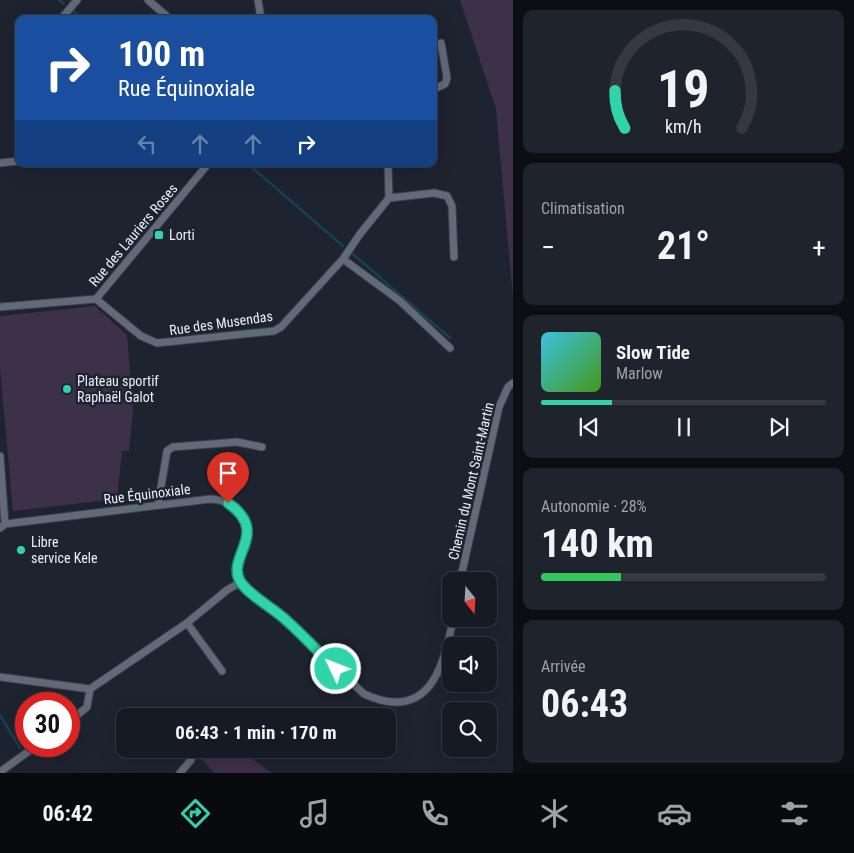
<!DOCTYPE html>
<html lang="fr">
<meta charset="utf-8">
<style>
body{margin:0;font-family:"Roboto Condensed",sans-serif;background:#1f232c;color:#f1f3f6;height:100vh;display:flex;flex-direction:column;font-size:19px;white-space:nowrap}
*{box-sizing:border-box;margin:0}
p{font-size:16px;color:#9ea1a6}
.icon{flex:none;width:28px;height:28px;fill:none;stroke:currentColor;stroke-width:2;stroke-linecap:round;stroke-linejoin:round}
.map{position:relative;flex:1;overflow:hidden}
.drawer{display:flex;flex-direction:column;gap:10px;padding:10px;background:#0c0e14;width:341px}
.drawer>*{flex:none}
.hud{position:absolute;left:15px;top:15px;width:422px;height:152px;border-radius:10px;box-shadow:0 5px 20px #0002,0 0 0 1px #353841;background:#1a4fa0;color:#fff;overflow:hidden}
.needle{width:32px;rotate:162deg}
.tools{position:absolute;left:442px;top:572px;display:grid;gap:10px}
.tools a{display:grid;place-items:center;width:55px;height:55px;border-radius:10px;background:#161a24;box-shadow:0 5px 20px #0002,0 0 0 1px #353841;font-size:25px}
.speed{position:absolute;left:15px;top:692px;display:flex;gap:10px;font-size:25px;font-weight:700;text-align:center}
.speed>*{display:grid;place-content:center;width:65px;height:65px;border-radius:50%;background:#161a24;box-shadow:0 5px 20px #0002,0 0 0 1px #353841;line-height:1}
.speed .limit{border:8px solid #d22;background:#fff;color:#111}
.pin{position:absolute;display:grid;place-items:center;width:42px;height:42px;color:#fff;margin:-51px -21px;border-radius:50% 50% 50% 0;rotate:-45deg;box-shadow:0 0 5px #0007}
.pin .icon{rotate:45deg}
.me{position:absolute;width:55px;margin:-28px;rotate:313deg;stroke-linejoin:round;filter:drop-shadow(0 0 4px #0008)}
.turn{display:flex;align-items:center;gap:18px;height:105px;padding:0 20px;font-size:22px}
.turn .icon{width:65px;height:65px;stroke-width:2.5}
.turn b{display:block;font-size:35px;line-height:42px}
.lanes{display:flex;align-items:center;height:48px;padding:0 20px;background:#0003;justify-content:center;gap:25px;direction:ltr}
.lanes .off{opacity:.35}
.big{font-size:38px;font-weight:700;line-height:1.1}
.drawer .widget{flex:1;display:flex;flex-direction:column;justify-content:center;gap:8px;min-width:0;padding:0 18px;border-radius:10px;background:#1f232c}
.drawer .dial{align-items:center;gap:0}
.dial svg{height:130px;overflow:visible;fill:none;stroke:#353841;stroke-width:7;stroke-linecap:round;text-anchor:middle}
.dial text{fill:#f1f3f6;stroke:none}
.song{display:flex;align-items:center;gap:15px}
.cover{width:60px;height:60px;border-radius:8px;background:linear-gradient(135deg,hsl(190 70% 55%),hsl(100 70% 35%))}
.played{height:5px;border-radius:2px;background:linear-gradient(90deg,#2fd4aa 25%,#353841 25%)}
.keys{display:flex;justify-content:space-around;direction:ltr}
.heat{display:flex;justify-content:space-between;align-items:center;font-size:28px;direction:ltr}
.charge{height:8px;border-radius:4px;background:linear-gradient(90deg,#34c759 28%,#353841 0)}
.trip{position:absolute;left:116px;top:708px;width:280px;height:50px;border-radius:10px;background:#161a24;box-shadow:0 5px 20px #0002,0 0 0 1px #353841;font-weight:700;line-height:50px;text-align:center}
.dock{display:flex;height:80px;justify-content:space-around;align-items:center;background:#090a0e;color:#9ea1a6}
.dock .icon{width:35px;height:35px}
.dock .active{color:#2fd4aa}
.dock b{font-size:22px;color:#f1f3f6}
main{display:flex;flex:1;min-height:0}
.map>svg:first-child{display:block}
.green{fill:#3d3049}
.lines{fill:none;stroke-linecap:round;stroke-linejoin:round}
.stream{stroke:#134255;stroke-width:2.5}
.minor-casing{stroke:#3a3e48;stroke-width:9}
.minor{stroke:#626977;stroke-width:7}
.route-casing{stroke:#1f8a6e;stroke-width:12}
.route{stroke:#2fd4aa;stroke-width:9}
.poi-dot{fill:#2fd4aa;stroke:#1e2330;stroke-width:2}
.labels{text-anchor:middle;stroke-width:5;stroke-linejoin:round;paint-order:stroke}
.street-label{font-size:14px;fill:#ebeef7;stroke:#1e2330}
.poi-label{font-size:14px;fill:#ebeef7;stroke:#1e2330;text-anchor:start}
</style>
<main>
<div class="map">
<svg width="513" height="773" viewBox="0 0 513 773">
<rect width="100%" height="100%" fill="#1e2330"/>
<!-- green -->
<path class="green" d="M460 0H513V298L496 109Z
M95 306 127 335 133 411 129 451H122L117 499 13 511 0 368V316Z
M202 749H238L272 773H214L197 754Z"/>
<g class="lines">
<!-- stream -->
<path class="stream" d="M59 0 64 4
M73 11 83 19
M248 164 343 246
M353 254 450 338
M0 715 20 748"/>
<!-- minor casing -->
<g class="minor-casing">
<path id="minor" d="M148 0 170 19
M258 0 261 19
M61 19 77 0
M434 89 445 84 447 78 441 43
M0 163 19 161
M389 198 434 193 447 196 452 206 454 257
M343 259 400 301 450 348
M96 299 141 336 157 343 274 331 281 327 343 259 360 234 389 198 388 164
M96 299 208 164
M0 307 96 299
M0 456 5 524 0 528
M158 505 167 451 173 447 237 442 262 447
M5 524 210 499C257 502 247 538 238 570V576L242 584 287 621 364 694C428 723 444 669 453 619
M460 581 499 407 508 387 513 383
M187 623 222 671
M0 677 90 689
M90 689 187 623 227 590 241 582
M69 722 87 707 90 689
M0 772 36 746
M180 773 191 760"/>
</g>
<!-- minor -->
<use href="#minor" class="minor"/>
</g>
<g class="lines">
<!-- route casing -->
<g class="route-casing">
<path id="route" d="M228 503C271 533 226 556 240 581 248 595 275 609 287 621 304 636 319 653 336 669"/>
</g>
<!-- route -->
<use href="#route" class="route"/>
</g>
<!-- markers -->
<g class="poi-dot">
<rect x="154" y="230" width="10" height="10" rx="2.5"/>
<circle cx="67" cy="389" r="5"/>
<circle cx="21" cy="550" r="5"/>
</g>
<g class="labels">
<!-- street labels -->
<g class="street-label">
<text transform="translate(133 235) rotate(-50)" y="5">Rue des Lauriers Roses</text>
<text transform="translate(221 323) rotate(-8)" y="5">Rue des Musendas</text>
<text transform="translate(471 481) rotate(-77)" y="5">Chemin du Mont Saint-Martin</text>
<text transform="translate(147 494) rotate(-7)" y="5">Rue Équinoxiale</text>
</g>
<!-- poi labels -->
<g class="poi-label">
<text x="169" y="240">Lorti</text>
<text x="77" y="386">Plateau sportif<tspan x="77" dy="16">Raphaël Galot</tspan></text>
<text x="31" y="547">Libre<tspan x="31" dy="16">service Kele</tspan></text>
</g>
</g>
</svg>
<div class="tools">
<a><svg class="needle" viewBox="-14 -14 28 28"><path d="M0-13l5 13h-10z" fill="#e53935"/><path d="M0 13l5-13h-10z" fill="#9ea1a6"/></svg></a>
<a><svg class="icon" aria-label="sound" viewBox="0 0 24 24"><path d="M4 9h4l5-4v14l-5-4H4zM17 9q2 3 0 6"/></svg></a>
<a><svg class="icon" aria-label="search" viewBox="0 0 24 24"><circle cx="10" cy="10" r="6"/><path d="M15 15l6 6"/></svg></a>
</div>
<div class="speed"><div class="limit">30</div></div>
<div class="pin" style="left:228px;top:503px;background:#d93025"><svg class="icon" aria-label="arrive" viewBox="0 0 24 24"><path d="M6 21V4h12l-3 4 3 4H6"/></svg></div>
<svg class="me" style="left:336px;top:669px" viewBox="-20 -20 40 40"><circle r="17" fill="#2fd4aa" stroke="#fff" stroke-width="3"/><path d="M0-11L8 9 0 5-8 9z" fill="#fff"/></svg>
<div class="trip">06:43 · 1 min · 170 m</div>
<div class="hud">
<div class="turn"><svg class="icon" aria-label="right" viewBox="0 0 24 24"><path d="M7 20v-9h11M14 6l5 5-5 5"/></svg><div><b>100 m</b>Rue Équinoxiale</div></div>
<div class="lanes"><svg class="icon off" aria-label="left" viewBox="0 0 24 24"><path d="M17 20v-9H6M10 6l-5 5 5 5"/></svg><svg class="icon off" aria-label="ahead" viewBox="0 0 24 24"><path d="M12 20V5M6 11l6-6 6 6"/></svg><svg class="icon off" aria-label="ahead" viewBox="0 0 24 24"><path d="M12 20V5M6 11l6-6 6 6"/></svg><svg class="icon" aria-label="right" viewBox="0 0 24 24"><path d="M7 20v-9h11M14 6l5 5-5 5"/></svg></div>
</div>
</div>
<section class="drawer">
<div class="widget dial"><svg viewBox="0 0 100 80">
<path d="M14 69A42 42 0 1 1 86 69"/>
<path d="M14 69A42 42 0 0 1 8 46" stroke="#2fd4aa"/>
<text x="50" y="56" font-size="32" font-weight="700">19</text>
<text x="50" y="72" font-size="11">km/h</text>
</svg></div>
<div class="widget"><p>Climatisation</p>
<div class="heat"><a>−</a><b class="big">21°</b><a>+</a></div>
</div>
<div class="widget">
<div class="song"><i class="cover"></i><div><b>Slow Tide</b><p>Marlow</p></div></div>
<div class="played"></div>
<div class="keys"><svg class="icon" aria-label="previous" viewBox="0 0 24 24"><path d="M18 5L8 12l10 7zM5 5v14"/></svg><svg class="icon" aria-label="pause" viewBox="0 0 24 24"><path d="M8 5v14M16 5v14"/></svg><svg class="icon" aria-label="next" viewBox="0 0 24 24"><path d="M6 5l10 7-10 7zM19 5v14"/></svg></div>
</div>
<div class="widget"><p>Autonomie · 28%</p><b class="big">140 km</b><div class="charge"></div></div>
<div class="widget"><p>Arrivée</p><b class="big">06:43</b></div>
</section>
</main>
<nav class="dock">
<b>06:42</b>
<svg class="icon active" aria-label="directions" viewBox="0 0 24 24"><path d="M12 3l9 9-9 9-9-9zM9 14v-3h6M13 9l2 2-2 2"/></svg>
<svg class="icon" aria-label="music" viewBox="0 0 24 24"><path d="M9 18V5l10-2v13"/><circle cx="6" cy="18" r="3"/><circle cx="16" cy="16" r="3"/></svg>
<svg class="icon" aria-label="phone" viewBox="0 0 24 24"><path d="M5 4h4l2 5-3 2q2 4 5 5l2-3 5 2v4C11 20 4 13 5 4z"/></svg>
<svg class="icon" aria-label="climate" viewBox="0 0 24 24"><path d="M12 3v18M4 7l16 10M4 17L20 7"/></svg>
<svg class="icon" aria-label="car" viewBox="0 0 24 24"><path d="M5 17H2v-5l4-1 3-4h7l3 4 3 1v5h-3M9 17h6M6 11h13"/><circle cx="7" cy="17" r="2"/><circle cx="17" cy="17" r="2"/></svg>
<svg class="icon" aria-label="filters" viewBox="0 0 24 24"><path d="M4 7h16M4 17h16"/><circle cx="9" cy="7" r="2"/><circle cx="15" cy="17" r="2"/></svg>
</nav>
